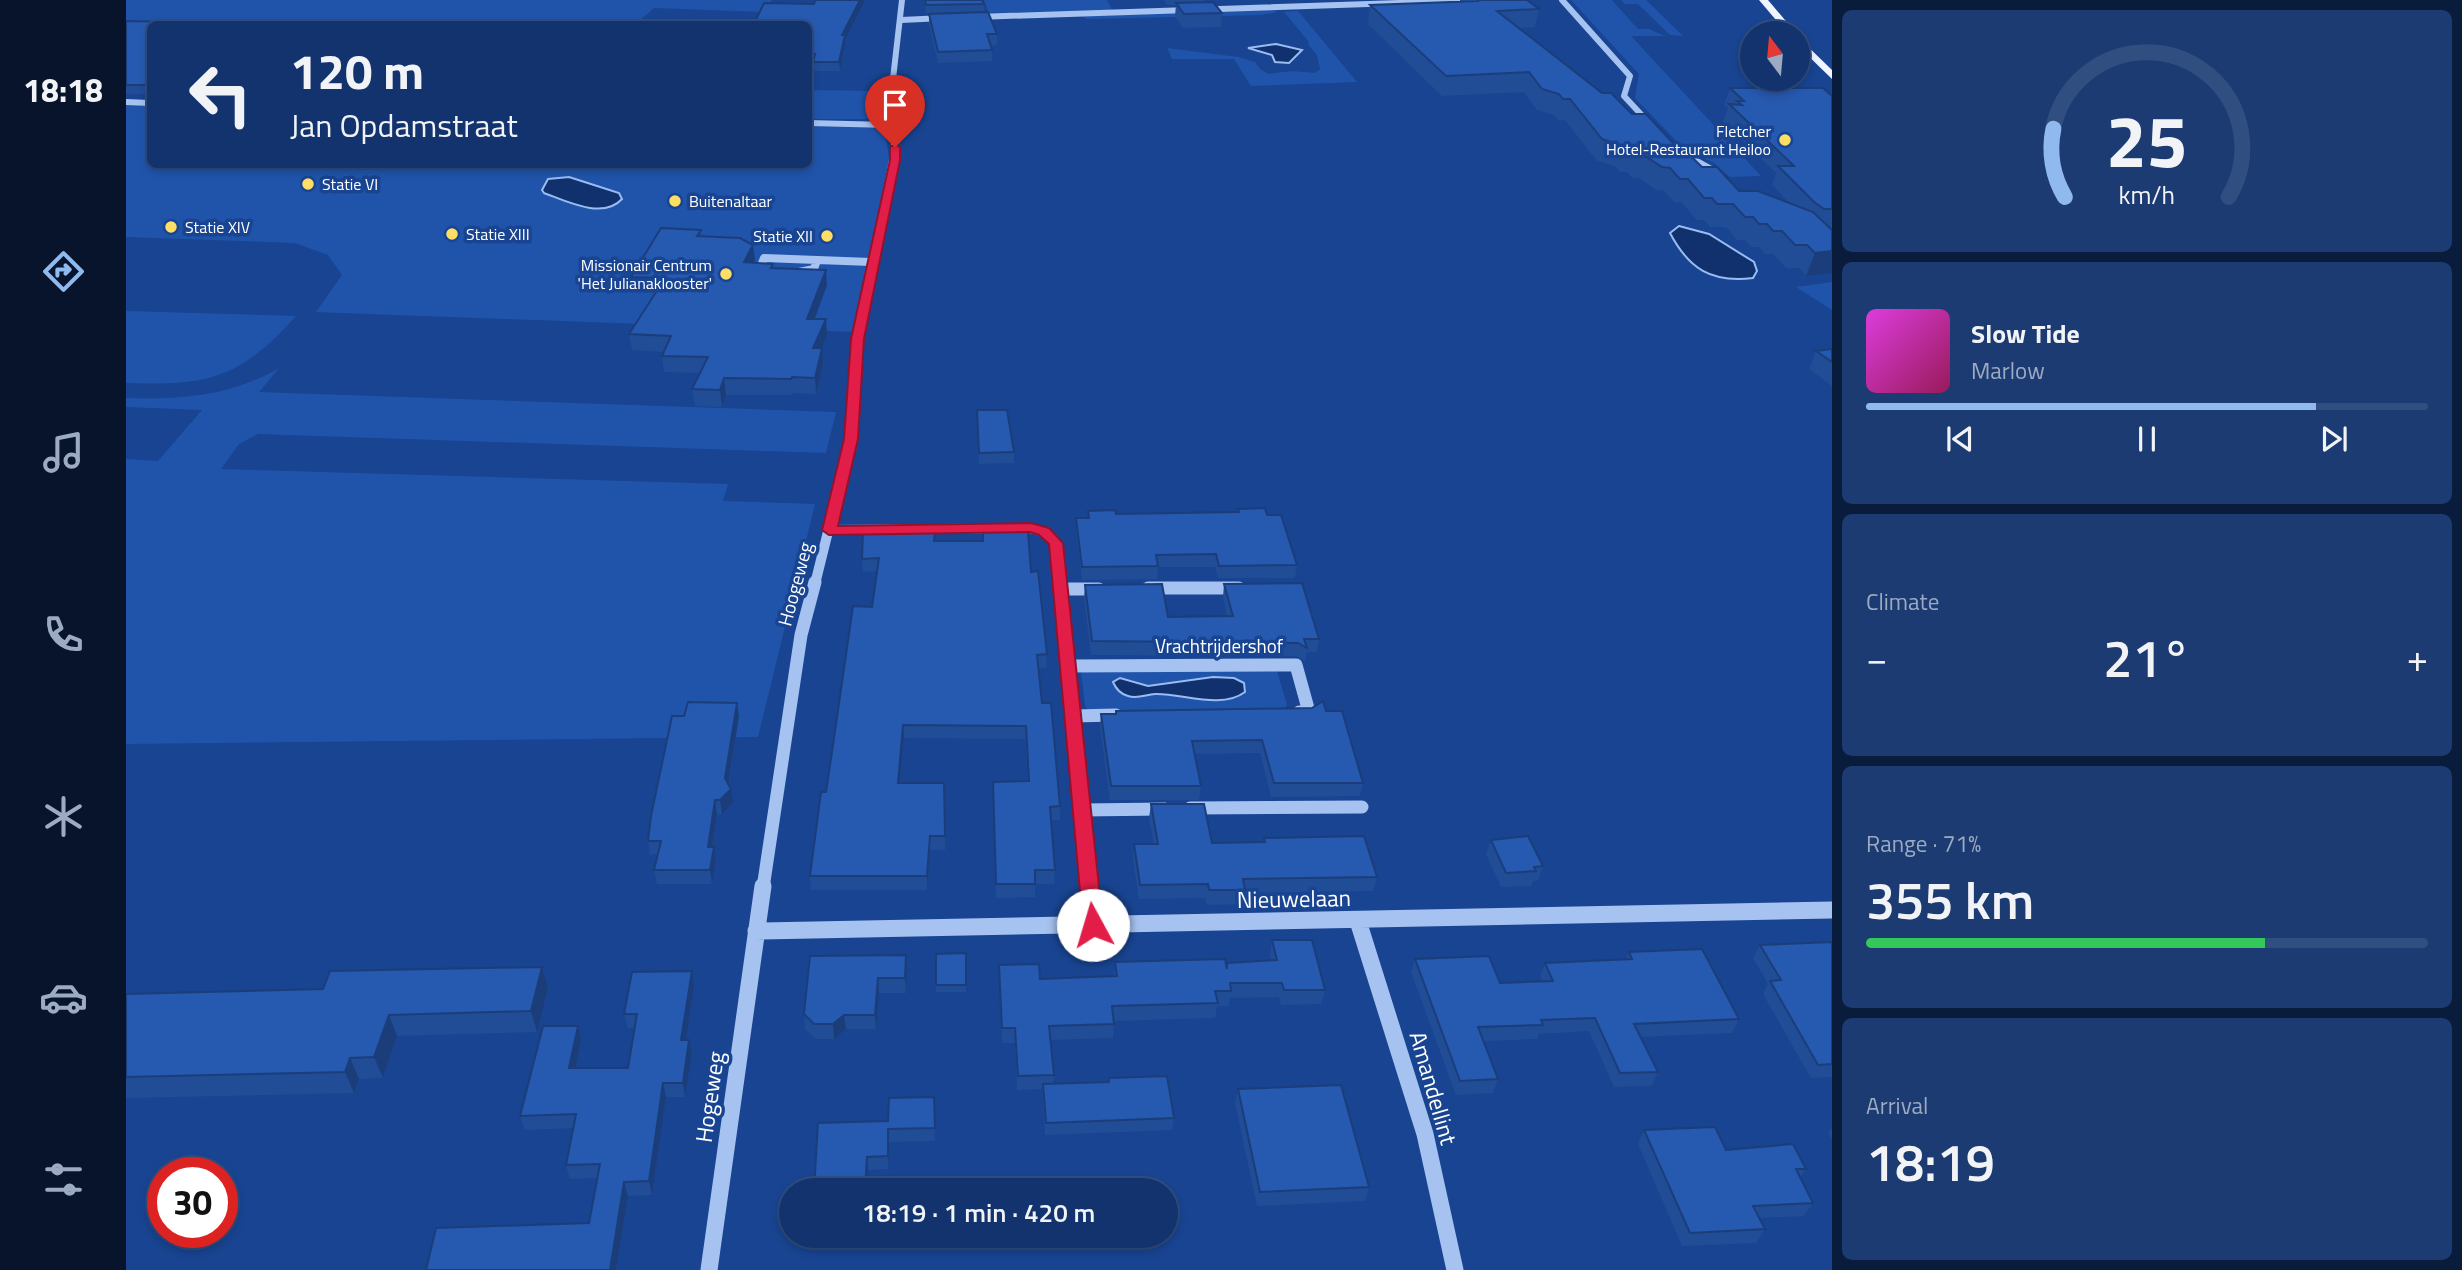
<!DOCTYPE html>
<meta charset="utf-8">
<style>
body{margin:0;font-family:"Titillium Web",sans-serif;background:#1b3b72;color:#f1f3f6;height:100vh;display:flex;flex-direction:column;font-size:26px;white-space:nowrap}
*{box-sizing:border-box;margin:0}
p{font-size:23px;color:#9caac2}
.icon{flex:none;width:38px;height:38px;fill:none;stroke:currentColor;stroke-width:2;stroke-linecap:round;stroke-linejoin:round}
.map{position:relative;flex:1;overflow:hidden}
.sheet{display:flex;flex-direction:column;gap:10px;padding:10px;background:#0a1c3c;width:630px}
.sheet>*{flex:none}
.guide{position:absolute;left:21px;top:21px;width:665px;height:147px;border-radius:10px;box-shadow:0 4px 10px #0003,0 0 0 2px #314e80;background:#12336d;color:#f1f3f6;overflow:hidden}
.needle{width:46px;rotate:344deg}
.controls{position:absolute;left:1614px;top:21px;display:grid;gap:14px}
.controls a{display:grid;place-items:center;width:70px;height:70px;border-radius:50%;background:#12336d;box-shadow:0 4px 10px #0003,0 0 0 2px #314e80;font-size:35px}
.speed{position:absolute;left:21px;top:1157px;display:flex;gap:14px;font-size:35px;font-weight:700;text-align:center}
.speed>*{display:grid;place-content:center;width:91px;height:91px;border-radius:50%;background:#12336d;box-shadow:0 4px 10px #0003,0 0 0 2px #314e80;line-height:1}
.speed .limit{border:10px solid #d22;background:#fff;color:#111}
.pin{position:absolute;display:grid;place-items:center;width:60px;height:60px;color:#fff;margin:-72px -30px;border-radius:50% 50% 50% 0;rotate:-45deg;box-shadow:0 0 7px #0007}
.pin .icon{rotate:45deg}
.me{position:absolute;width:77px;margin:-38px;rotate:354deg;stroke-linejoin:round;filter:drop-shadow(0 0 5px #0008)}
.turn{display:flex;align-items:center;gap:24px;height:147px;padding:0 28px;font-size:32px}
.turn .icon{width:91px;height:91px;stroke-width:2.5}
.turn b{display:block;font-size:49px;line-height:60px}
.big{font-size:52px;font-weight:600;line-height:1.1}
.sheet .card{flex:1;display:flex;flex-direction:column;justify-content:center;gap:10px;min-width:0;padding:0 24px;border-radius:10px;background:#1b3b72}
.sheet .dial{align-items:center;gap:0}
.dial svg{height:182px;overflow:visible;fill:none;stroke:#314e80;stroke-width:7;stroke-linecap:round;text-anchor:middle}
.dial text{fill:#f1f3f6;stroke:none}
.song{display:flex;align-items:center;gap:21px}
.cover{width:84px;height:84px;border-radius:10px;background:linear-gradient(135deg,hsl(300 70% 55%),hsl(330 70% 35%))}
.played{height:7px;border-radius:4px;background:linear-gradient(90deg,#90b9f0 80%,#314e80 80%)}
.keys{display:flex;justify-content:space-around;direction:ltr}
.heat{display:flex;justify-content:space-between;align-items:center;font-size:38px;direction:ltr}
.charge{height:10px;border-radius:5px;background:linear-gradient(90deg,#34c759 71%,#314e80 0)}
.trip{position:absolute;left:653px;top:1178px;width:399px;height:70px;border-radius:35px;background:#12336d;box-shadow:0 4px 10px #0003,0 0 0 2px #314e80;font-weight:600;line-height:70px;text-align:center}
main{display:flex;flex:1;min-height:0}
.tab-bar{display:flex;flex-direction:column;width:126px;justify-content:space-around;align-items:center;background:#07142c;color:#9caac2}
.tab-bar .icon{width:49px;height:49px}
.tab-bar .on{color:#90b9f0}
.tab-bar b{font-size:32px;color:#f1f3f6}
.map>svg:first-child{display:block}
.green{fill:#2054ab}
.water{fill:#10316e;stroke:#99bcf2;stroke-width:2}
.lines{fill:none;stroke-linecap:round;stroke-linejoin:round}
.minor-far4{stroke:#a6c2f0;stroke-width:6}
.minor-far3{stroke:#a6c2f0;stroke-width:8}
.minor-far2{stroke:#a6c2f0;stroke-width:10}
.minor-far1{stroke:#a6c2f0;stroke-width:13}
.minor{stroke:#a6c2f0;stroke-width:17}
.major{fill:#eff4ff;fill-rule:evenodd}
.wall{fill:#214d97}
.shaded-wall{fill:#1b3e7b}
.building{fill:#2659b0;stroke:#1b3e7b;stroke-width:2}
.route{fill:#e11d48;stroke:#92132f;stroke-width:2}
.poi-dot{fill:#ffde65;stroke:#184491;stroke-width:2.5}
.labels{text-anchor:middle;stroke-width:7;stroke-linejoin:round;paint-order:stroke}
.far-poi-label{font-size:16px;fill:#fff;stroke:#184491;text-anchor:start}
.street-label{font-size:19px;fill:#fff;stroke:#184491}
.near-street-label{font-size:23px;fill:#fff;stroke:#184491}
</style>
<main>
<nav class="tab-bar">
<b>18:18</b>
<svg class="icon on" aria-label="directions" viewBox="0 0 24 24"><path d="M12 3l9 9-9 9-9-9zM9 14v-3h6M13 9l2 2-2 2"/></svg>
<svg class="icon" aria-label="music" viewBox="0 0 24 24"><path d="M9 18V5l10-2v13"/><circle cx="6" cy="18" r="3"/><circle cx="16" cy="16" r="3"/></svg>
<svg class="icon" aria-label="phone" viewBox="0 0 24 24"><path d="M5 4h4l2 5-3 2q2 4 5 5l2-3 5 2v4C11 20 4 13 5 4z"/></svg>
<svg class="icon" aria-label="climate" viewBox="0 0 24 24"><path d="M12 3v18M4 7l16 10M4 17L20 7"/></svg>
<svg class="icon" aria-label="car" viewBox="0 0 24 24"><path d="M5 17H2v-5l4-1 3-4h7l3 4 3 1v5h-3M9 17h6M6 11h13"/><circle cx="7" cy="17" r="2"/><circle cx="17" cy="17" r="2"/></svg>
<svg class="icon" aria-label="filters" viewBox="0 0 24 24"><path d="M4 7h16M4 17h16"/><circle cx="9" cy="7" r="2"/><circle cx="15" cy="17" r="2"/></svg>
</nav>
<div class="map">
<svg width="1706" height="1270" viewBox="0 0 1706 1270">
<rect width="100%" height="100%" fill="#184491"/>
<!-- green -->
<path class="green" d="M0 0H646L639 12 528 8 510 24H93L0 21Z
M858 0H981L986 10 863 13Z
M1445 0H1486L1512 29H1523L1539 36H1505L1635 176 1604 177 1588 163 1556 147 1509 98 1513 74Z
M1495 0H1520L1557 36 1544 35 1512 4H1499Z
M1151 10 1148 13 1135 15 961 19 956 16Z
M1172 11 1231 82 1125 86 1108 59H1046L1041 48 1112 57 1129 62 1134 69 1143 74 1166 71 1189 73 1194 69 1191 55 1182 44 1183 42 1158 12Z
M683 90 754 91 755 107 747 116 739 119H683Z
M0 103 24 104V164H682L683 126 759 128 763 159 760 183 729 332 190 312 216 275 202 255 169 243 0 237Z
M1706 282V310L1670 287Z
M0 311 170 316C115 378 82 386 0 383Z
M153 368 133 392 710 412 700 453 132 434 113 444 95 469 602 484 597 501 689 504 632 737 0 744V459L32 461 76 410 0 407V398C54 400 105 396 153 368Z
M955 671H1151L1161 705 1158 708 963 711 959 706Z"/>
<!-- water -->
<path class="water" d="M1150 44 1176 50 1163 63 1149 62 1146 55 1122 48Z
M443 177 493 193 496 199C477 220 440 201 418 193L416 190 422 179Z
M1553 226 1583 234 1628 262 1631 271 1627 278C1585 283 1563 269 1544 233Z
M1087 677 1108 678 1118 683 1119 692C1095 710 1056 693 1029 694 1019 695 1011 699 1002 696 994 694 990 689 987 682L994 678 1022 686Z"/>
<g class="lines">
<!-- minor-far4 -->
<path class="minor-far4" d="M1436 0 1504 76 1498 96 1524 124
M850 17 1364 0
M775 20 818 18
M0 102 24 103
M682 123 763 125
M769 152 764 105 776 0"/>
<!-- minor-far3 -->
<path class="minor-far3" d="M1558 155 1594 175
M641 271H633L638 258 745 262
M673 272 688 269 691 260
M731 343 769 150"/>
<!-- minor-far2 -->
<path class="minor-far2" d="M703 530 905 528 918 532 930 543 934 584
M689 584 725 439 731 341"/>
<!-- minor-far1 -->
<path class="minor-far1" d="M934 582 963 888
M1022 588H1113
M934 589H973
M942 666 1170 665 1183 712H1173
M947 716 990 715
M1064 808 1236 807
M956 810 1039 809
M637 888 675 635 689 582"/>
<!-- minor -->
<path class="minor" d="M963 886 967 925
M1232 921 1299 1134 1329 1270
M630 931 1706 910
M583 1270 637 886"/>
<!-- major -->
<path class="major" d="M1633 0H1642L1670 33H1661Z
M1671 36 1706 70V79L1671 45Z"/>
</g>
<!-- wall -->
<path class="wall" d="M689 0H739L719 40V44L714 71H688L687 63 682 62V24Z
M798 0H856L858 4V11L800 13Z
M1038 0H1078V2L1096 13 1095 27 1057 28 1049 16 1050 5H1041Z
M1334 0H1401L1413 9 1409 27 1394 28 1476 93 1547 143 1576 167 1613 191 1663 203 1646 185 1650 173 1597 122 1602 108 1598 105 1604 88 1706 96V229L1704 228 1706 230V273L1680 276 1673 268H1660L1647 254H1639L1633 247H1625L1619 240H1611L1600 227H1584L1578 220H1571L1555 202H1548L1537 190H1530L1513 178H1506L1501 172H1494L1489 166 1471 161 1439 120H1432L1428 115 1411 110 1398 92 1316 96 1242 24 1244 5 1334 2Z
M803 14 871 34V45L864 46 866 50V61L812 63 803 25Z
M0 21 24 24V94H0Z
M575 230 576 236 629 260 627 263 648 268 701 285 689 319H700L701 335 695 348 697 364 690 394 667 393 666 395H600L596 407 569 406 566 389 574 373 538 372 536 356 538 352 506 350 503 334 530 293 507 292 505 277Z
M1706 349V386L1683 369 1690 351Z
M851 421 888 452V463L853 464Z
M1112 509 1141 515 1171 565 1169 578H1092L1089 567H1032L1031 579 956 580 950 530V518H962V511L990 514 1112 512Z
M809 541 905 572 921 654 920 668H912L916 703 934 806V820H925L929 870 928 884H909V897L870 898 867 795 902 781 899 739 778 738 773 783H818L819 850H804L801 890H685L684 876 700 792 746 607 751 571 737 572 736 559Z
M1098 584 1193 639 1191 652H1181L1179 661 1170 656 965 655 958 598 959 585 1042 617 1101 616 1097 597Z
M1200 711 1237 783 1234 796 1145 797 1134 753 1069 754 1075 786 1073 800H984L974 727 975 714Z
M613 716 603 784 605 789 607 802 596 814H591L586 847H588L590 860 586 884H531L528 870 532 854 524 855 522 841Z
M1025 804 1086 843 1138 842V838L1251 877 1247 891 1118 893 1117 904 1081 905 1079 898 1013 899 1007 859 1008 844H1028L1023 818Z
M1365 840 1417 866 1412 880 1407 881 1405 886 1375 887 1360 854Z
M1146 940 1199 990 1195 1004 1155 1005 1153 997 1104 998 1103 1006H1091L1089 1018 988 1021 987 1038 925 1040 928 1075 927 1084 983 1082V1078L1048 1118 1046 1130 919 1135 916 1089 891 1090 889 1043H876L873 965 914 979 988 976 989 962 1100 966 1145 961 1144 955Z
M1706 942V1077L1685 1078 1637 994 1642 984 1627 958 1634 945Z
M1503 952 1613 1019 1606 1033 1515 1037 1532 1072 1525 1086 1488 1087 1463 1031 1413 1034 1411 1039 1357 1041 1372 1079 1367 1093 1330 1095 1285 972 1289 959 1374 983 1416 981 1414 976 1419 963 1500 959Z
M840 953V992H810V954Z
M780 955 781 969 780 993H753L750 1029H720L708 1039H690L679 1029 678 1014Z
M416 967 422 988 411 1032 271 1036 257 1078 233 1079 228 1093 0 1098V994L197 989Z
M566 971 568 985 560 1040 566 1053 559 1097H540L526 1195 502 1196 490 1270H300L463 1223 471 1178 444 1179 440 1165 447 1128 399 1130 394 1116 452 1026 455 1040 450 1068H502L509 1028H502L498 1014Z
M1112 1089 1243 1187 1239 1201 1131 1206 1109 1103Z
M808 1097 809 1141 763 1142 762 1169 742 1170 741 1190H688L762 1121Z
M1706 1127V1139L1702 1133Z
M1518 1130 1680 1169 1674 1178 1687 1203 1678 1216 1634 1218 1639 1229 1630 1243 1556 1246 1512 1144Z
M865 1236H893V1243L866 1244Z"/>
<!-- shaded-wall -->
<path class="shaded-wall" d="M734 0H739L719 40V44L714 71 713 62 716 35Z
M627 245 629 260 620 278 618 262Z
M1706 251V273L1680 276 1689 253Z
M700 270 701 285 683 334 681 319Z
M700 319 701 335 689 364 687 348Z
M696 348 697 364 690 394 689 378Z
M598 378 600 395 596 407 594 390Z
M611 703 613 716 601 792 599 778Z
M777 725 778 738 772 796V783Z
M605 789 607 802 596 814 594 800Z
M589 800 591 814 584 860 582 847Z
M804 836V850L801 890V876Z
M588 847 590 860 586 884 584 870Z
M780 955 781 969 780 993 779 978Z
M416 967 422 988 411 1032 405 1011Z
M566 971 568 985 558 1054 555 1040Z
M752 978 753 993 750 1029 749 1015Z
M263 1015 271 1036 257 1078 248 1057Z
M718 1015 720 1029 708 1039 707 1024Z
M452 1026 455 1040 447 1082 443 1068Z
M563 1040 566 1053 559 1097 557 1083Z
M224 1058 233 1079 228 1093 219 1072Z
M537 1083 540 1097 526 1195 523 1181Z
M762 1129 763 1142 762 1169Z
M741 1157 742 1170 741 1190H739Z
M498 1182 502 1196 490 1270H484Z"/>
<!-- building -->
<path class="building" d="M689 0H734L716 35H719L713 62H687L689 54 682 53V24H628L638 3 688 4Z
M799 0H856L858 4 800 5Z
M1351 0H1401L1413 9 1371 11 1476 93H1485L1506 114H1520L1547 143H1551L1576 167H1591L1613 191H1632L1687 212 1706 230V251L1689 253 1681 245H1669L1656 231H1647L1641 224H1633L1627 217H1619L1607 204H1591L1586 198H1578L1562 179H1554L1544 168 1536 167 1519 156H1512L1507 150H1500L1495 145 1476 139 1444 99H1437L1433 94 1416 89 1403 72 1320 76 1244 5 1353 1Z
M1087 2 1096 13 1058 14 1050 3Z
M862 12 871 34H861L866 50 812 52 803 14Z
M0 21 59 22 55 24H24V85H0Z
M1604 88H1697L1706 96V209H1698L1688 202 1652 166H1668L1603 104 1616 105 1611 101H1618Z
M535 228 575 230 571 236 614 238 627 245 618 262 647 264 645 268 700 270 681 319H700L687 348H696L689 378 666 377 665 379 598 378 594 390 566 389 582 357 536 356 545 336 503 334 539 278 505 277Z
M1706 349V362L1690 351Z
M851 410H881L888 452 853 453Z
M1139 508 1141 515H1155L1171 565 1093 566 1090 554 1030 555 1032 566 956 567 950 518H963L962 511 989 510 990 514 1113 512 1112 509Z
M866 529 902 531 905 572 912 571 921 654 911 655 916 703H925L934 806 924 807 929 870H909V884H870L867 782 903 781 900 726 777 725 772 783H818L819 836H804L801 876H684L695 792H700L706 752 727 606 746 607 753 558 736 559 737 532H809L808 541H857V532H866Z
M1176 583 1193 639H1178L1181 648 1172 643 966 641 959 585 1036 584 1042 617 1107 616 1098 584Z
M1197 701 1200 711H1216L1237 783H1148L1136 740 1066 741 1075 786H985L975 714H990V711L1186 708Z
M562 702 611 703 599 778 605 789 594 800H589L582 847H588L584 870H528L535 841H522L525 816 546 716H558Z
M1025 804H1078L1086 843 1139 842 1138 838 1238 836 1251 877 1117 879 1119 890H1083L1082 884 1014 885 1008 844H1032Z
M1402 836 1417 866 1408 867 1410 871 1380 873 1365 840Z
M1146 940H1186L1199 990H1158L1156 983H1104L1105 991H1089L1092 1003 986 1006 988 1024 923 1026 928 1075 892 1076 889 1028H876L873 965 913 964 914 979 991 976 989 962 1099 959 1101 969V963L1151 960Z
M1706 942V1064L1692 1065 1644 981 1655 980 1634 945Z
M1576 949 1613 1019 1508 1024 1532 1072 1494 1073 1469 1018 1415 1020 1417 1025 1352 1027 1372 1079 1334 1081 1289 959 1363 956 1374 983 1427 981 1419 963 1506 959 1503 952Z
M840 953V985H810V954Z
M780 955 779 978H752L749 1015H718L707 1024H688L678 1014 684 956Z
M416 967 405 1011 263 1015 248 1057 224 1058 219 1072 0 1077V994L197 989 204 971Z
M566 971 555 1040H563L557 1083H537L523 1181 498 1182 484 1270H300L310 1228 463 1223 474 1164 440 1165 450 1114 394 1116 417 1026H452L443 1068H502L511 1014H498L506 972Z
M1041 1076 1048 1118 920 1123 917 1084 983 1082V1078Z
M1215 1085 1243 1187 1134 1192 1112 1089Z
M808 1097 809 1128 762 1129V1156L741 1157 739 1190H688L692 1123 762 1121 763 1098Z
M1589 1127 1600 1150 1667 1144 1680 1169H1670L1687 1203 1627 1206 1639 1229 1564 1233 1518 1130Z
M866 1236H893L866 1237Z"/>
<!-- route -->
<path class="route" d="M769 144 774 147V160L738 339 732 439 712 526 905 523 923 528 937 543 977 925 974 930 967 933 960 930 957 925 923 544 913 535 904 532 703 535 696 530 718 439 725 339 764 160V147Z"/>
<!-- markers -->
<g class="poi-dot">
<circle cx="1659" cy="140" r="7"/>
<circle cx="182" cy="184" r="7"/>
<circle cx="549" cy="201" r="7"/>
<circle cx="45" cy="227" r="7"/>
<circle cx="326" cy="234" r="7"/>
<circle cx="701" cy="236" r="7"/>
<circle cx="600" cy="274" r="7"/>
</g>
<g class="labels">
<!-- far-poi labels -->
<g class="far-poi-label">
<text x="1645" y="137" text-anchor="end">Fletcher<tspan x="1645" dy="18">Hotel-Restaurant Heiloo</tspan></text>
<text x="196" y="190">Statie VI</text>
<text x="563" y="207">Buitenaltaar</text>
<text x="59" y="233">Statie XIV</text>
<text x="340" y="240">Statie XIII</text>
<text x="687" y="242" text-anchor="end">Statie XII</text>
<text x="586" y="271" text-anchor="end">Missionair Centrum<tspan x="586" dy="18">'Het Julianaklooster'</tspan></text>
</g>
<!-- street labels -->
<g class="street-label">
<text transform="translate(669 584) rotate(-75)" y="7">Hoogeweg</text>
<text x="1093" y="653">Vrachtrijdershof</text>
</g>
<!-- near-street labels -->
<g class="near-street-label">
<text transform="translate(1168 899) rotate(-1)" y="8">Nieuwelaan</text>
<text transform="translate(1307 1088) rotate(74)" y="8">Amandellint</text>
<text transform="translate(584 1097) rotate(-82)" y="8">Hogeweg</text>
</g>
</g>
</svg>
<div class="controls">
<a><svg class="needle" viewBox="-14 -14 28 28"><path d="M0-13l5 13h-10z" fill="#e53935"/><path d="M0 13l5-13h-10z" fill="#9caac2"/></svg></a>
</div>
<div class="speed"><div class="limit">30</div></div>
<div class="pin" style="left:769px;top:147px;background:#d93025"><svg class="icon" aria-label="arrive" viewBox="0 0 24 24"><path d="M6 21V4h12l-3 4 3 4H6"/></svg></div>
<svg class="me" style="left:967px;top:925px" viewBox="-20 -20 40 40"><circle r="19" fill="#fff"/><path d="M0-13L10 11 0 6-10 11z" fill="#e11d48"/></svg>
<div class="trip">18:19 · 1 min · 420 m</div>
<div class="guide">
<div class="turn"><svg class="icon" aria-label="left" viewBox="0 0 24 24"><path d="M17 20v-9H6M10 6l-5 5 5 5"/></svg><div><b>120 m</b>Jan Opdamstraat</div></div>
</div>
</div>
<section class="sheet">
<div class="card dial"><svg viewBox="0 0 100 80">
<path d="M14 69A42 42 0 1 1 86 69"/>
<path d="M14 69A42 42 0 0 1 9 39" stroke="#90b9f0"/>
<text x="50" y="56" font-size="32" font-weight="700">25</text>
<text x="50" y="72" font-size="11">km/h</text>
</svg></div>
<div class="card">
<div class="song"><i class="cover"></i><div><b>Slow Tide</b><p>Marlow</p></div></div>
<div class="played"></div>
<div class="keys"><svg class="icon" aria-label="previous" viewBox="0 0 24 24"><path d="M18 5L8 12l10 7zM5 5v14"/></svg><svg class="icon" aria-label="pause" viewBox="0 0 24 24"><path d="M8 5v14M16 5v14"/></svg><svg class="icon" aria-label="next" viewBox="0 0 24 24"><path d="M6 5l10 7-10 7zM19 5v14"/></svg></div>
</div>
<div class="card"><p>Climate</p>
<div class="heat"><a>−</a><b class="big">21°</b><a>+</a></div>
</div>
<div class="card"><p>Range · 71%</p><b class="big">355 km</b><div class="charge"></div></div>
<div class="card"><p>Arrival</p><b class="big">18:19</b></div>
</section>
</main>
